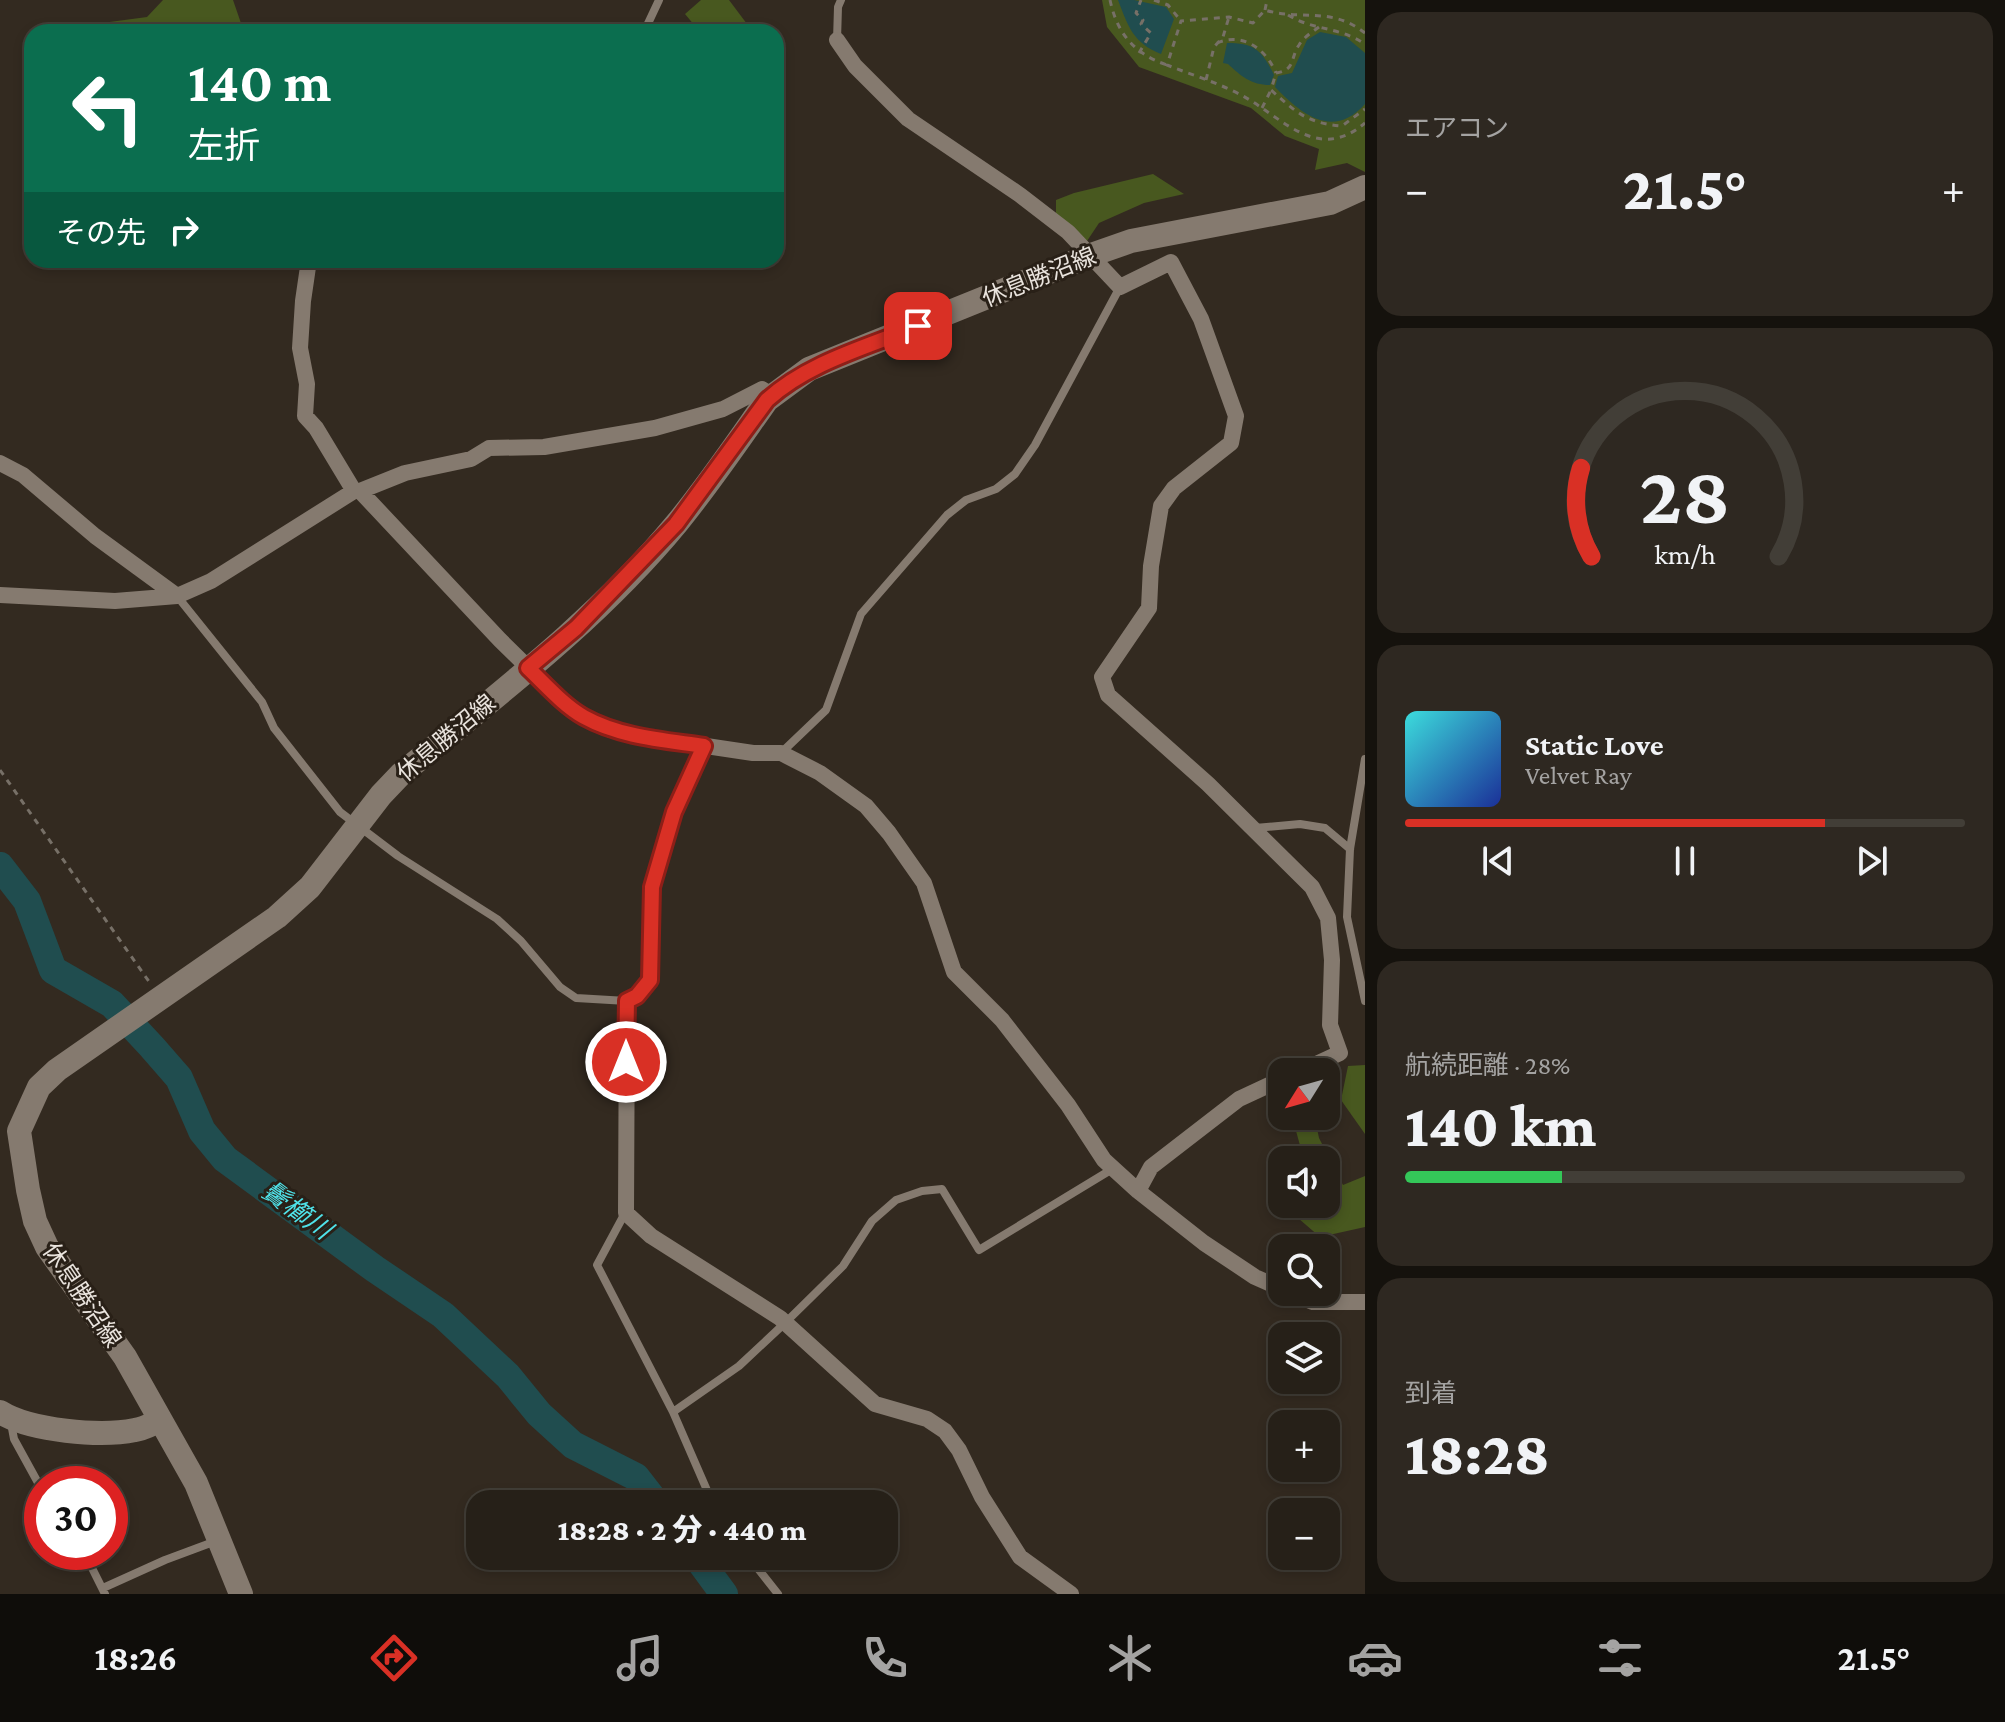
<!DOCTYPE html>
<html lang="ja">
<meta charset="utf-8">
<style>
body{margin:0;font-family:"Crimson Pro","Noto Sans JP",serif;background:#2e2821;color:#f1f3f6;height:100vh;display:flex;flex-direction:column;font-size:30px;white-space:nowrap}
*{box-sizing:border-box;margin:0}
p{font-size:26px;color:#a4a3a2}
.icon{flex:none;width:44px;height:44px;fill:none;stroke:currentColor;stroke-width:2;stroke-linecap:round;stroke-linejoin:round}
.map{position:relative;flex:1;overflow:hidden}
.details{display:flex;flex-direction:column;gap:12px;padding:12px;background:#15120d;width:640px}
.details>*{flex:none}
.guide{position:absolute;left:24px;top:24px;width:760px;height:244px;border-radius:24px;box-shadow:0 4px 12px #0003,0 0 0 2px #423e37;background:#0b6e4f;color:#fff;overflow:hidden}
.needle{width:52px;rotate:233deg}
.buttons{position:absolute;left:1268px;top:1058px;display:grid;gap:16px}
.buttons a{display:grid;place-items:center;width:72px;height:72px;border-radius:16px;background:#262018;box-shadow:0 4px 12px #0003,0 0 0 2px #423e37;font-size:40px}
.speed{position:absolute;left:24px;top:1466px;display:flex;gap:16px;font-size:40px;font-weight:700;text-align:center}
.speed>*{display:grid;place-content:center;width:104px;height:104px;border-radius:50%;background:#262018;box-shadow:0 4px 12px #0003,0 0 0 2px #423e37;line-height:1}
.speed .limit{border:12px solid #d22;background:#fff;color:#111}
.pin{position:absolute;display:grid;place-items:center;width:68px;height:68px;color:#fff;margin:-34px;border-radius:16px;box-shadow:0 4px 12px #0006}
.me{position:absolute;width:88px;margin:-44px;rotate:0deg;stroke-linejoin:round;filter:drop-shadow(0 0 6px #0008)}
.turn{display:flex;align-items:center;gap:28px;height:168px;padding:0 32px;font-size:36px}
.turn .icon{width:104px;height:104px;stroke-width:2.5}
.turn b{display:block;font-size:56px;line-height:68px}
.then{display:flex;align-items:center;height:76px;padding:0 32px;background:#0003;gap:16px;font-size:30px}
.big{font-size:60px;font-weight:800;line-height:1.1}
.details .tile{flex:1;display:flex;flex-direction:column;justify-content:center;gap:12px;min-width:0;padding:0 28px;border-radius:24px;background:#2e2821}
.details .dial{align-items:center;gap:0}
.dial svg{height:208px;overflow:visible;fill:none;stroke:#423e37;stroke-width:7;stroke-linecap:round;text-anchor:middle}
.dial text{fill:#f1f3f6;stroke:none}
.song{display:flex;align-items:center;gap:24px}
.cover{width:96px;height:96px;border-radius:12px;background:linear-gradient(135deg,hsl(180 70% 55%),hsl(230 70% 35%))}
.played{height:8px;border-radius:4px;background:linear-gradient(90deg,#d93025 75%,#423e37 75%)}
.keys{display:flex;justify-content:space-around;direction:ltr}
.heat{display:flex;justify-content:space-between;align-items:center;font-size:44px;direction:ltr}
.charge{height:12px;border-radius:6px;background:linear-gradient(90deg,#34c759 28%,#423e37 0)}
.trip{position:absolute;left:466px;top:1490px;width:432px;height:80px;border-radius:24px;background:#262018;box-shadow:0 4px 12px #0003,0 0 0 2px #423e37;font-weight:800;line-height:80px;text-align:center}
.tabs{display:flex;height:128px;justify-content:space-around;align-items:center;background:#0f0d0a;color:#a4a3a2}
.tabs .icon{width:56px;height:56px}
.tabs .current{color:#d93025}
.tabs b{font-size:36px;color:#f1f3f6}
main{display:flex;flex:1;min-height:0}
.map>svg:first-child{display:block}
.green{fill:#48581f}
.water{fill:#204d4f}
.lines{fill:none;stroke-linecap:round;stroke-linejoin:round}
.river{stroke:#204d4f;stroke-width:28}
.path{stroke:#777067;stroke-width:3;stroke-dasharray:6 6;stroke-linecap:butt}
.lane{stroke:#857a6f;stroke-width:8}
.street{stroke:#857a6f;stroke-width:16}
.secondary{stroke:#857a6f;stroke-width:24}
.route-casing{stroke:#8d1f18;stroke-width:20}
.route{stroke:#d93025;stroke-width:14}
.labels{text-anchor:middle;stroke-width:6;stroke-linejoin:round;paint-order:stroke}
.street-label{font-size:24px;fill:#e9e3dd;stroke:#292017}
.water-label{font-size:26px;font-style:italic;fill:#4fe2e9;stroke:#292017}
</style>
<main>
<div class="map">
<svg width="1365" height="1594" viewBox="0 0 1365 1594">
<rect width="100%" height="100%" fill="#332a20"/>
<!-- green -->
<path class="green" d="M163 0H233L243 29 241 32H100L102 23 147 17Z
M701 0H729L747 24 736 32H700L685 14Z
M1102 0H1365V172L1347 163 1315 170 1319 149 1285 136 1251 108 1139 67 1107 27Z
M1153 174 1184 194 1144 203 1099 223 1087 241 1056 216V200L1074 193Z
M1365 1065V1134L1341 1100 1348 1066Z
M1315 1119 1319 1138 1343 1185 1365 1176V1227L1320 1237 1291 1212V1204H1326V1160H1304L1293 1120Z"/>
<!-- water -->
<path class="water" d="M1118 0H1134L1166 7 1174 19 1161 54C1133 43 1128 26 1118 0Z
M1320 32 1346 37 1365 53V104C1333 140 1301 114 1275 87L1278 76 1292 73 1307 40Z
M1227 43C1254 43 1262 50 1274 75L1270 85C1251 85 1241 76 1228 64L1223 63Z"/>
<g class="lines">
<!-- river -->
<path class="river" d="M0 866 27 901 53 970 112 1004 152 1047 179 1078 202 1131 225 1159 375 1269 443 1315 508 1376 539 1414 573 1445 636 1477 657 1504
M696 1556 724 1594"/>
<!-- path -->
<path class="path" d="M1110 0C1117 33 1134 54 1167 65
M1154 0 1168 5 1181 21
M1265 10 1267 0
M1288 15C1314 31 1338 26 1365 44
M1319 27C1312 32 1304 37 1299 45 1290 58 1296 70 1276 73L1271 90C1296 112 1306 123 1342 126L1365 109
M1365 33C1331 6 1301 21 1265 10L1253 23 1229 17 1181 21 1167 65C1192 75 1219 83 1243 96 1284 119 1318 163 1365 123
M1217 43C1243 32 1266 49 1276 73
M1139 53 1151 33 1141 24 1143 20 1136 13 1141 0
M1206 80 1214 47 1223 37 1229 17
M1262 108 1271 90
M0 770 150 983"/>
<!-- lane -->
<path class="lane" d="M644 32 659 0
M837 40 838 7 841 0
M177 596 262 702 274 728 340 812 398 856 497 919 521 941 560 987 576 998 627 1001
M781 753 826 710 861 614 947 515 966 500 996 489 1015 474 1035 445 1120 287
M1365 759 1350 849 1347 917 1365 1001
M1255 828 1300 824 1325 828 1350 849
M625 1213 597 1265 673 1412 713 1504
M673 1412 739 1366 785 1323 843 1266 872 1221 896 1200 922 1191 942 1189 979 1250 1114 1168
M11 1423 14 1439 42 1490
M84 1552 105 1594
M748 1556 778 1594
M103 1588 165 1560 216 1541"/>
<!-- street -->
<path class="street" d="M837 40 855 66 908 119 1020 195 1068 232 1120 287 1171 262 1201 319 1236 416 1231 443 1174 488 1161 506 1151 566 1149 608 1102 677 1108 695 1208 784 1312 887 1328 918 1332 960 1330 1025 1340 1053 1299 1072
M309 260 303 301 300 348 307 384 305 416 316 428 354 491H360L500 640 562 701 583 716 611 730 666 740 753 753H781L820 773 866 806 889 833 924 883 954 972 1002 1020 1068 1105 1104 1160 1138 1191 1204 1243 1255 1277 1282 1289
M0 463 23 475 95 536 177 596
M360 491 405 473 471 459 489 448 544 447 655 428 723 409 762 389 772 395
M0 595 115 601 177 596 211 581 354 491
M704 746 674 812 652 887 650 980 637 996 627 1001 626 1213 651 1236 780 1318 875 1404 927 1419 945 1431 959 1450 982 1497 1020 1557 1071 1594
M1138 1191 1151 1167 1239 1099 1282 1079
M1289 1292 1313 1302H1365"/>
<!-- secondary -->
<path class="secondary" d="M0 1412C30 1431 101 1437 135 1430 143 1429 152 1424 159 1421
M241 1594 196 1483 125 1357 47 1247 35 1221 28 1190 19 1131 39 1087 57 1070 277 917 310 887 381 795 401 774C496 696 598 619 677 523 709 484 738 441 767 400L809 369 1091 255 1131 241 1330 203 1365 187"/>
</g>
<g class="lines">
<!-- route casing -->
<g class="route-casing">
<path id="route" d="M626 1062 627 1001 637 996 650 980 652 887 674 812 704 746C664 740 620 737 584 717 563 705 546 685 528 668L576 628 676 524 767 400C809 362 867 347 918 326"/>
</g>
<!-- route -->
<use href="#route" class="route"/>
</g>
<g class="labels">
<!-- street labels -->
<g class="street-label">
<text transform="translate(1039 277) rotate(-22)" y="8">休息勝沼線</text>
<text transform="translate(446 738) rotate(-40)" y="8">休息勝沼線</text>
<text transform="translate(82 1295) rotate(56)" y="8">休息勝沼線</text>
</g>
<!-- water labels -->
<g class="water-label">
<text transform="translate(297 1210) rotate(36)" y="9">鬢櫛川</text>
</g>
</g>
</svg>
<div class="buttons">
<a><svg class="needle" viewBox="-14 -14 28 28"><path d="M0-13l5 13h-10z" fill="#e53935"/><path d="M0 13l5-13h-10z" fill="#a4a3a2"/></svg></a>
<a><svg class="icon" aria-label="sound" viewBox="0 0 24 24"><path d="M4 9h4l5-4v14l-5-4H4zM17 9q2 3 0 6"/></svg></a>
<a><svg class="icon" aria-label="search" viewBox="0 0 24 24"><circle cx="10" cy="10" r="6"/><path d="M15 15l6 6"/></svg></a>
<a><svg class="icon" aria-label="layers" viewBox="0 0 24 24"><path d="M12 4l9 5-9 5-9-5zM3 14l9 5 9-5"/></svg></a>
<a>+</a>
<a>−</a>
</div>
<div class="speed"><div class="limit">30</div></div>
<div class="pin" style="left:918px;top:326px;background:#d93025"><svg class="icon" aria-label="arrive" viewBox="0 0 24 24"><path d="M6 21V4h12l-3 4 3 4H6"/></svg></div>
<svg class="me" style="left:626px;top:1062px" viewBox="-20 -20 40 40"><circle r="17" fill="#d93025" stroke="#fff" stroke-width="3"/><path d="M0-11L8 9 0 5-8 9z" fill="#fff"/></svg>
<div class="trip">18:28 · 2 分 · 440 m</div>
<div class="guide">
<div class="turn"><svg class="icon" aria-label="left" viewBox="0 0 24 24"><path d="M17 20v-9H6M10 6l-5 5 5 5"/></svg><div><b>140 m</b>左折</div></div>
<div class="then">その先<svg class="icon" aria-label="right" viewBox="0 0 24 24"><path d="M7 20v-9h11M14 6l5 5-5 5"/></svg></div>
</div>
</div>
<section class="details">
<div class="tile"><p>エアコン</p>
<div class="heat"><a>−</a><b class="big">21.5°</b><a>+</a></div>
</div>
<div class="tile dial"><svg viewBox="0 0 100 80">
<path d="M14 69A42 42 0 1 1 86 69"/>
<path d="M14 69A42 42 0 0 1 10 35" stroke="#d93025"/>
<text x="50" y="56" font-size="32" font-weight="700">28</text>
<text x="50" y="72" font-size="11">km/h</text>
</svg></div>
<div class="tile">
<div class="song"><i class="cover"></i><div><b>Static Love</b><p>Velvet Ray</p></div></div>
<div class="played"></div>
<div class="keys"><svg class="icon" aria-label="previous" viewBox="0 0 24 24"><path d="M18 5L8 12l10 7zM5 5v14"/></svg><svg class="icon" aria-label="pause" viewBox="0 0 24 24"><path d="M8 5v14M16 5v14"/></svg><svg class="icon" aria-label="next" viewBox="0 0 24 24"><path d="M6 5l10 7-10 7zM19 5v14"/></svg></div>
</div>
<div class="tile"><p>航続距離 · 28%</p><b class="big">140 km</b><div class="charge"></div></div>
<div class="tile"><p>到着</p><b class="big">18:28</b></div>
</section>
</main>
<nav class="tabs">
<b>18:26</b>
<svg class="icon current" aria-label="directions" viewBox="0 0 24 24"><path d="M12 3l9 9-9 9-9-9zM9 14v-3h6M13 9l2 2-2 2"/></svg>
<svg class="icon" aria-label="music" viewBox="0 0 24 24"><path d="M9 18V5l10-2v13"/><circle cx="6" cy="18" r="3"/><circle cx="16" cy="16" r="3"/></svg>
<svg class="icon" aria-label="phone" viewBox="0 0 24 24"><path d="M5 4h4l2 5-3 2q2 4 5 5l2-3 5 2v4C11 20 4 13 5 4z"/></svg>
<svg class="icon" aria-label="climate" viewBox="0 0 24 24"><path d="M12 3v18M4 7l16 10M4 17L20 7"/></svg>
<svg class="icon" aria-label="car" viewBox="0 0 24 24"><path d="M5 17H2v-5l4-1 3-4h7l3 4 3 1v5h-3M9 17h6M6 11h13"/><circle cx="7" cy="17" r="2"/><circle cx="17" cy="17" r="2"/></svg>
<svg class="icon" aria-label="filters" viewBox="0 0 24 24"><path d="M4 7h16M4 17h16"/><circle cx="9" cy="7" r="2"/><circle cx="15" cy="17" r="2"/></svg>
<b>21.5°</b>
</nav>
